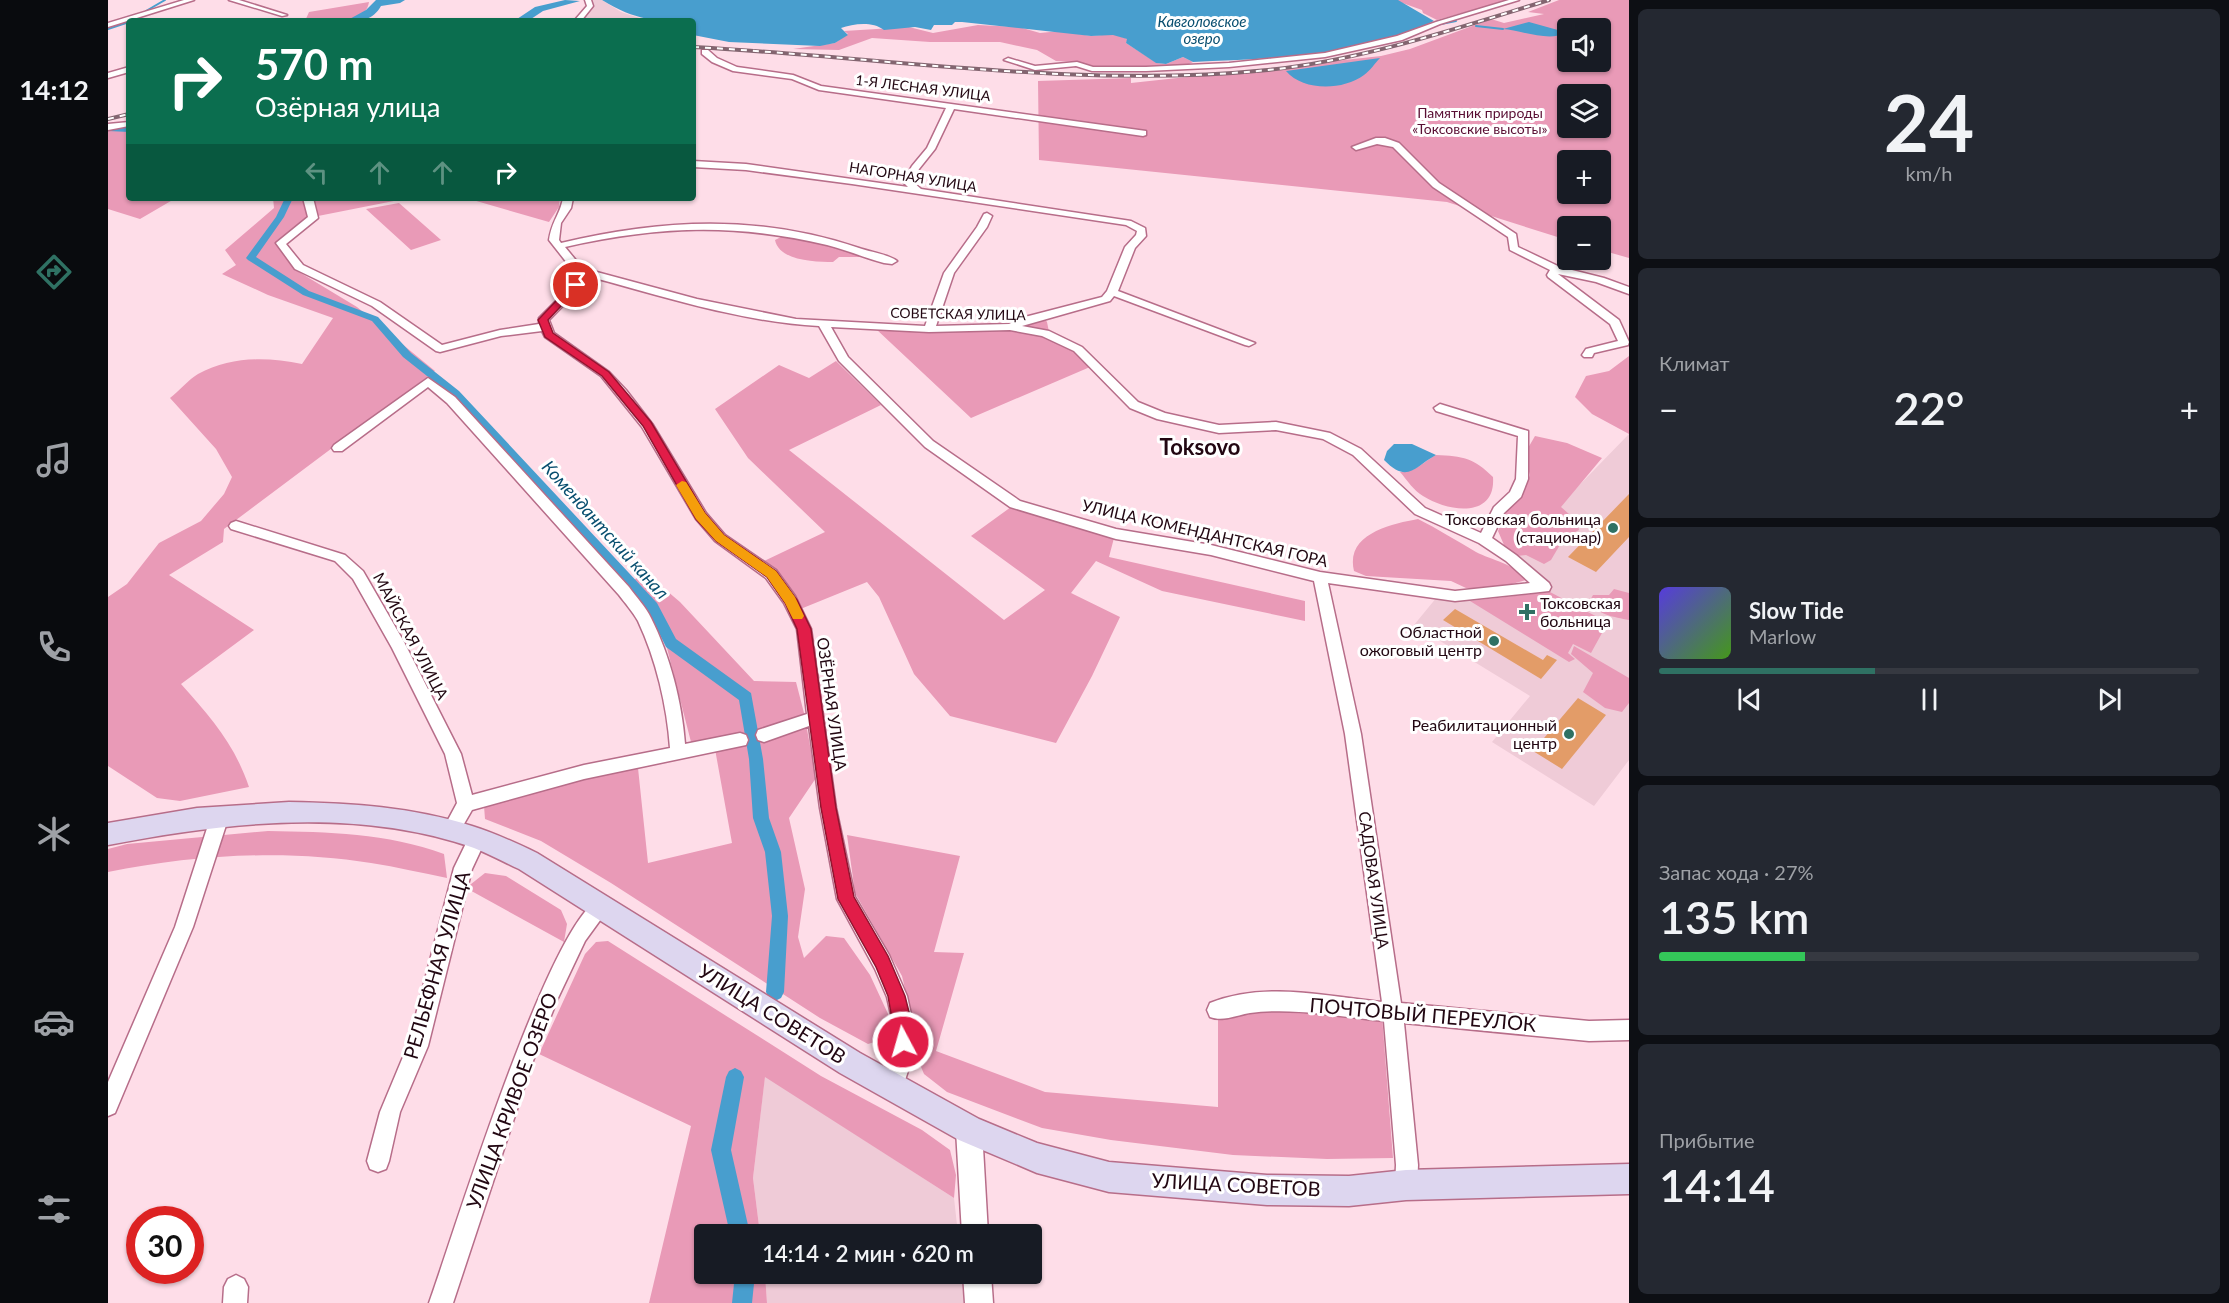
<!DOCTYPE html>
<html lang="ru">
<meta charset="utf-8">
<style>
body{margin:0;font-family:Lato,sans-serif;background:#242831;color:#f1f3f6;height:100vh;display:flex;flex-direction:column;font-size:22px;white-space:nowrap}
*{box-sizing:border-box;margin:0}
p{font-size:20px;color:#9ea1a6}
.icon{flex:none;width:33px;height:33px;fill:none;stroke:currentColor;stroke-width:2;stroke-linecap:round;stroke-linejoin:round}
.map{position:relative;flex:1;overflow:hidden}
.sheet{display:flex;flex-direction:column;gap:9px;padding:9px;background:#0d0f14;width:600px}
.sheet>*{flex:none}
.hud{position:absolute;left:18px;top:18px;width:570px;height:183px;border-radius:6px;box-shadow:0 2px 4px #0004;background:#0b6e4f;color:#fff;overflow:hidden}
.fabs{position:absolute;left:1449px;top:18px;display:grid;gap:12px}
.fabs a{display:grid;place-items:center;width:54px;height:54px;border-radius:6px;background:#171b24;box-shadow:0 2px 4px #0004;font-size:30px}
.speed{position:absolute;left:18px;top:1206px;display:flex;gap:12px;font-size:30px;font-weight:700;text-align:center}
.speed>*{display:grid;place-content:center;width:78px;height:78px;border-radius:50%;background:#171b24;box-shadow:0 2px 4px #0004;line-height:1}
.speed .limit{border:9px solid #d22;background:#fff;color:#111}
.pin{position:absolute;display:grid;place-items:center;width:51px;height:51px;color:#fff;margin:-26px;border:3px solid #fff;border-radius:50%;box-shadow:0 2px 6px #0007}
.me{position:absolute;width:66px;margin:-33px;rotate:354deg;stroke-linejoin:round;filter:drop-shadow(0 0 4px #0008)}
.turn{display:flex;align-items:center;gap:21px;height:126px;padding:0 30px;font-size:27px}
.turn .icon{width:78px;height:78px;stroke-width:2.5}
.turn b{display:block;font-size:42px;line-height:51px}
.lanes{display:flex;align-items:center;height:57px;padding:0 30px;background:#0003;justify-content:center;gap:30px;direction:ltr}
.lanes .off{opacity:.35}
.big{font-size:45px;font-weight:600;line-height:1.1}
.sheet .widget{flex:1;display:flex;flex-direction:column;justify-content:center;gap:9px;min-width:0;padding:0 21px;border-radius:9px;background:#242831}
.sheet .dial{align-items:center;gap:0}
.dial b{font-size:78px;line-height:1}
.song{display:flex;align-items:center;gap:18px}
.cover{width:72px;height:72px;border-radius:9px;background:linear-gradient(135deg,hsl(250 70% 55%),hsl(100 70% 35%))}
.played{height:6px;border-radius:3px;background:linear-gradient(90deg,#2f7163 40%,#363941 40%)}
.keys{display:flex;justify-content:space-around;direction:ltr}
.heat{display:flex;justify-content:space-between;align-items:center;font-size:33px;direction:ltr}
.charge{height:9px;border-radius:4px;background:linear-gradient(90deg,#34c759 27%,#363941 0)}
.trip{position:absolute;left:586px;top:1224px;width:348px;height:60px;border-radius:6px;background:#171b24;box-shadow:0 2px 4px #0004;font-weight:600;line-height:60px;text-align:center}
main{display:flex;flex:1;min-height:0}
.menu{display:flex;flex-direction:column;width:108px;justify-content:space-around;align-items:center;background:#090b0e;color:#9ea1a6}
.menu .icon{width:42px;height:42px}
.menu .active{color:#2f7163}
.menu b{font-size:27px;color:#f1f3f6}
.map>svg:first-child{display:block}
.built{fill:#efcbd7}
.green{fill:#e99ab7;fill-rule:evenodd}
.water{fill:#489ece}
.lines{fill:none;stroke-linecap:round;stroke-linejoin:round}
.stream{stroke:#489ece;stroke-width:2}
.canal{fill:#489ece;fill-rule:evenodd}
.river{fill:#489ece;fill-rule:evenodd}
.building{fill:#e39c68}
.minor-casing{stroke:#b76d89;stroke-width:3}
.tertiary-casing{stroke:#b76d89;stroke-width:3}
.secondary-casing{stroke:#b76d89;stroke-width:3}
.minor{fill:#fff;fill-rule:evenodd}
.tertiary{fill:#fff;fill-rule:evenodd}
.secondary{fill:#ddd6ef;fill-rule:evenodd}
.rail-casing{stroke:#836570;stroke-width:4}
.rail{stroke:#fff;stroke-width:2;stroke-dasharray:6;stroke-linecap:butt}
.route{fill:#e11d48;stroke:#92132f;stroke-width:1.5}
.slow{fill:#f59e0b}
.poi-dot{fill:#2f7163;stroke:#fff;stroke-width:2}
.labels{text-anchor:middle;stroke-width:6;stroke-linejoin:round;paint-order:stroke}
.far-street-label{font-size:14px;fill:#220712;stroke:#fff}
.far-park-label{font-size:14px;fill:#590e33;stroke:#fff}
.far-water-label{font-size:15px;font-style:italic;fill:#084e6f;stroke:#fff}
.poi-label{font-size:16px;fill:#220712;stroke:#fff;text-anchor:end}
.street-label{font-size:16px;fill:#220712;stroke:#fff}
.water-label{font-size:18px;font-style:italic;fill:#084e6f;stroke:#fff}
.near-street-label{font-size:20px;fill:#220712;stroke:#fff}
.district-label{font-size:22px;font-weight:bold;fill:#220712;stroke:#fff}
</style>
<main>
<nav class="menu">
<b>14:12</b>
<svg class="icon active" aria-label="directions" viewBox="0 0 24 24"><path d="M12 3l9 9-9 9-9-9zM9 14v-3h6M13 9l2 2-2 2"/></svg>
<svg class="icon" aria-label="music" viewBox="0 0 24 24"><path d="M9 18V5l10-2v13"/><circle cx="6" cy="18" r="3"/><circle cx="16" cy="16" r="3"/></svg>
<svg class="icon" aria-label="phone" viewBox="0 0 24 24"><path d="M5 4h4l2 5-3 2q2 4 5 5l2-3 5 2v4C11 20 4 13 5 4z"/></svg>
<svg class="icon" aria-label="climate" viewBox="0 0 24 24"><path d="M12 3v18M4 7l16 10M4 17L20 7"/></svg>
<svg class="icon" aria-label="car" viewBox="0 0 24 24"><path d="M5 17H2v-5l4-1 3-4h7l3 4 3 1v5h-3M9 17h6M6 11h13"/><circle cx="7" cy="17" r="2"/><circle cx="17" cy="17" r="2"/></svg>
<svg class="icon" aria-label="filters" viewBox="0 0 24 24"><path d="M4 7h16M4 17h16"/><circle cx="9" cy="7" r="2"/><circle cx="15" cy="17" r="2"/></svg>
</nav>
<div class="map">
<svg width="1521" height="1303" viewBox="0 0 1521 1303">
<rect width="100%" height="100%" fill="#fedde8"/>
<!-- built -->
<path class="built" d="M483 0H494L513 12 540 21H472Z
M1521 434V760L1486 806 1384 742 1422 696 1306 625 1329 597 1355 600 1391 598 1444 590 1406 558 1417 541Z
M657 1076 846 1198 850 1234H652L645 1178Z
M657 1274H853L856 1303H659Z"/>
<!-- green -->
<path class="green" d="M1286 0H1400L1329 20 1315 13 1314 10Z
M1451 0H1521V258L1493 250 1492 226H1460L1459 240 1339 202 931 160 930 81 1023 78V83L1273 56 1302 49 1383 19 1396 23 1436 14 1420 12ZM1460 28H1492V62H1460ZM1460 94H1492V128H1460ZM1460 160H1492V194H1460Z
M261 2C257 28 216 21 197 21L201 12Z
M870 25 911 27 932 33 952 31 983 36 1005 34 1020 39 1018 43 1049 63 1058 64 1075 57 1085 62 1077 66 988 68 969 62 948 61 929 50 892 42H822L764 38 731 50 685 49 727 43 740 34 736 31 801 27 825 33Z
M21 123V198H68L32 219 0 209V129Z
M165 198H197L202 218 168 244 186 269 249 307 327 371 116 529 115 542 61 575 146 630 73 684C103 718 126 743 141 787L72 801 49 798 0 766V597L19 584 51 543 93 521 116 494 124 477 108 449 62 398C71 391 80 380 90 374 123 356 159 357 194 364L225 318 160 295 114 274 128 265 117 250 166 208Z
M205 198H301L210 216Z
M358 198H452L451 207 441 222Z
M291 203 333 240 303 250 258 209Z
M673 237 724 245 753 257H731L725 262C708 262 671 261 667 240Z
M936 318 939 322 941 332 967 350 982 367 863 418 768 329 855 332 901 330Z
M1521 356V434L1484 414 1467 397 1478 376 1501 371Z
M728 361 773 405 681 450 896 620 937 590 863 536 903 507 1006 538 1001 557 1197 601V621L1054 591 988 561 963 593 1012 617 984 676 948 743 842 716 806 674 771 597 759 582 690 610 652 563 717 532 640 458 607 409 671 365 701 378Z
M1427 436 1459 443 1494 458 1453 507 1469 521 1471 530 1456 538 1443 560 1436 564 1418 555 1409 556 1396 545 1390 531 1397 513 1412 498 1418 486 1422 475 1416 455Z
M1328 455C1355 456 1366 458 1385 477 1388 519 1340 512 1315 496 1306 491 1299 480 1292 472 1308 472 1315 462 1328 455Z
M1310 519C1330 529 1349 541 1368 552 1383 560 1408 564 1418 580L1390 588H1358L1343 581 1258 576 1246 571C1237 534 1283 524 1310 519Z
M538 573 572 602 646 681 688 682 696 713 708 778 681 818 697 889 690 937 696 958 718 936 736 938 762 975 781 1016 780 1038 760 1044 712 1018 503 883 433 841 377 819 376 806 477 778 530 768 540 863 624 843 605 738 583 742 548 605 524 581Z
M1506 589 1521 593V620C1506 617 1490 615 1481 602L1485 595H1501Z
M1442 592 1495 620 1494 633 1483 653 1465 644 1460 653 1467 659 1461 662 1362 601Z
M1466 646 1521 678V703L1514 712 1497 708 1475 692 1485 673 1463 654Z
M160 831C220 832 279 833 336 854L339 878C314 873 289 867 263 863 177 849 85 855 0 872V849L19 844Z
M739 835 852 856 826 952 856 953 828 1051 937 1092 1110 1107V999C1164 988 1218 998 1273 1003L1285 1158 1219 1159 1125 1155 1003 1140 934 1128 839 1092 816 1074 808 1055 806 1027 794 976 747 893Z
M377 873 398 876 453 910 459 924 456 942 358 888Z
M500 941 713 1076 814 1130 842 1150 848 1175 846 1198 657 1077 645 1178 652 1234H597V1274H657L659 1303H541L583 1126 431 1054 477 954 488 942Z"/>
<!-- water -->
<path class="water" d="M494 0H1290L1326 21C1253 58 1165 58 1085 62L1075 57 1058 64 1048 63 1018 43 1019 39 1005 35 983 36 854 22H847L844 25H826L823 30 807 27 776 30C764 21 745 24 733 28L740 35 727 43 712 46 621 42 585 35V21C545 21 529 21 494 0Z
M1421 22 1457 32C1444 43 1412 30 1395 29Z
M1272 58C1267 63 1262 71 1256 75 1234 91 1195 91 1178 71Z
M1286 444H1304L1328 455C1306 467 1300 484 1276 460L1279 451Z"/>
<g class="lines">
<!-- stream -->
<path class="stream" d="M38 11 57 0
M1328 25 1348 21
M1368 26 1395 29
M0 29 21 22"/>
<!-- canal -->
<path class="canal" d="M0 127 21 128V132L0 131Z
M177 198H185L176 217 148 257 201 291 270 317 303 353 351 391 549 603 568 639 643 693 655 759 661 818 673 852 680 916 676 992 673 998 667 1001 661 998 658 992 664 916 657 852 645 818 641 759 631 700 558 647 539 609 343 395 295 357 264 321 195 295 140 260 138 258 168 217Z
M627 1068 633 1071 636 1077 623 1150 642 1234H622L603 1150 618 1077 621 1071Z
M627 1274H647L644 1303H624Z"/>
<!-- river -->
<path class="river" d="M268 0H297L292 3 273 6C265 20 254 21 238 21L258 10Z
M457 0 472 1 435 11 420 21H406L427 7Z"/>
</g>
<!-- building -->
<path class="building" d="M1521 494V537L1488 572 1460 557Z
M1347 609 1435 660 1439 655 1449 660 1433 679 1335 620Z
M1470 698 1498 715 1454 769 1425 751Z"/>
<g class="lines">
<!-- minor casing -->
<g class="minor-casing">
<path id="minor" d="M76 0H86L0 27V23Z
M121 0H131L179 15 174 16Z
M477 0H483L485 6 473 21H466L479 6Z
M1401 0H1411L1332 24 1294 40 1217 57 1121 67 1038 71H984L968 66 927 70 896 60 900 58 927 66 969 62 985 67H1038L1121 63 1217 53 1289 36 1328 22Z
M594 50H600L609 58 629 67 685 75 713 86 1038 131V135L1035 136 846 109 827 149 811 169 805 182 813 189 1023 221 1037 228 1038 236 1027 248 1010 291 1147 343 1141 346 1137 345 1006 296 1002 301 914 326 941 331 974 347 1030 402 1057 413 1111 425 1168 422 1222 433 1253 449 1317 508 1373 533 1386 507 1402 492 1408 479 1410 436 1328 411 1326 408 1332 404 1420 431V479L1413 497 1396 513 1384 538 1408 555 1441 583 1443 587 1441 591 1347 601 1220 583 1253 734 1293 1003 1481 1021 1521 1020V1040L1481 1041 1296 1023 1310 1165 1309 1185 1306 1193 1298 1196 1290 1193 1287 1185 1288 1165 1276 1021C1233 1017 1186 1007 1142 1013 1129 1015 1115 1022 1102 1017L1099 1010 1102 1003C1155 981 1219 996 1274 1002L1237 734 1206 581 1103 555 1008 539 902 507 817 447 731 361 711 326C634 322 557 297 483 277L441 320 446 333 501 372 518 390 545 425 598 513 617 535 668 570 687 596 703 629 728 808 747 897 781 955 799 996 806 1028 805 1056 792 1095 785 1098 778 1095 775 1088 785 1056 786 1028 779 997 767 969 729 899 712 808 701 726 656 742 650 740 648 735 650 730 699 714 689 629 676 603 658 578 607 541 588 519 534 427 493 376 437 337 434 331 393 336 332 352 328 351 264 306 187 269 168 243 200 217 195 198H205L210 218 178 244 195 265 272 302 334 345 392 330 431 324V318L475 274 463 268 441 240C444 220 452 215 455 198H465L463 208 453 223 451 240 453 243C553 219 652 214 751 248 762 252 780 254 789 261L784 264 776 263C757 258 739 250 719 245 626 223 551 226 457 247L471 264 485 271 589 299 688 319 817 326 836 273 869 227 876 214 879 213 884 216 879 227 846 273 828 326 901 324 913 318 994 297 999 291 1017 247 1028 235 1029 231 1018 225 744 184 638 170 585 167V161L638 164 800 187 795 182 804 166 819 148 838 108 711 90 684 79 625 71 604 62 594 54ZM723 327 821 332 902 330 934 336 966 351 1022 408 1049 419 1111 433 1168 430 1215 439 1245 455 1307 514 1371 543 1398 561 1422 583 1347 591 1212 572 1103 545 1008 529 912 501 825 441 740 357Z
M21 67V72L0 78V73Z
M21 122V126L0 130V124Z
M1268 138H1277L1291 143 1331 183 1408 234 1410 247 1452 267 1496 278 1521 287V294L1488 282 1450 274 1511 320 1521 342 1520 345 1486 353 1484 357H1476L1474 355 1478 349 1510 341 1502 324 1440 277 1439 275 1442 270 1402 250 1400 237 1325 187 1285 147 1269 144 1248 150 1244 147Z
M320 378 347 397 521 587C528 597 538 607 543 618 562 656 574 702 577 744L632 733 638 735 640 740 638 745 476 779 364 810 349 836 343 839 337 836 334 831 349 803 337 754 284 648 245 579 227 561 123 529 121 526 123 523 128 521 237 555 255 571 296 642 353 754 364 795 476 765 562 748C559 706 548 659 530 621 525 612 517 603 511 595L339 403 320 387 234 451H226L224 448 226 445Z
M112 808 118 811 121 816 85 927 7 1113 0 1116V1082L67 927 103 816 106 811Z
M369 831 375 833 378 839 364 869 320 1046 292 1112 281 1161 278 1169 270 1172 262 1169 259 1161 272 1112 300 1045 346 868 363 833Z
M492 899 498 902 501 908 477 941 450 998 425 1061 345 1303H321C344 1239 442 919 492 899Z
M128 1275 136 1279 140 1287 139 1303H115L116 1287 120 1279Z"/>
</g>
<!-- tertiary casing -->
<g class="tertiary-casing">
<path id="tertiary" d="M861 1117 870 1121 874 1130 880 1234H854L848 1130 852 1121Z
M855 1274H883L885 1303H857Z"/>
</g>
<!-- secondary casing -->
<g class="secondary-casing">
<path id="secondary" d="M181 802C243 803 305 807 364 826 387 833 408 843 429 853L752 1053 871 1119 929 1143 1001 1162 1159 1175 1241 1176 1298 1170 1521 1164V1194L1298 1200 1241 1206 1159 1205 1001 1192 929 1173 851 1140 732 1073 411 869C396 862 381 854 366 848 249 807 118 822 0 845V823L89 808Z"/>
</g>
<!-- minor -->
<use href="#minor" class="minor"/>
<!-- tertiary -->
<use href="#tertiary" class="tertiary"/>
<!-- secondary -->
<use href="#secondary" class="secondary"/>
<!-- rail casing -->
<g class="rail-casing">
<path id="rail" d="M585 47C776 57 969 89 1160 70 1256 60 1349 28 1441 0
M0 119 21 114"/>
</g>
<!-- rail -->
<use href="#rail" class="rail"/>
</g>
<!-- route -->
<path class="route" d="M465 283 473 285 440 320 445 333 501 372 543 422 597 513 616 535 668 571 689 600 703 629 728 808 746 897 780 956 797 996 805 1028 802 1048 795 1051 789 1048 780 996 768 967 730 899 713 808 689 629 677 603 659 577 608 541 588 519 535 426 494 376 437 337 430 320Z"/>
<!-- slow -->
<path class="slow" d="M574 481 578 482 597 513 616 535 668 571 687 597 696 616 694 619H685L677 603 659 577 608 541 588 519 568 485Z"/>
<!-- markers -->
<g class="poi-dot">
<circle cx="1505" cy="528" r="6"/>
<path d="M1416 603h6v6h6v6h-6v6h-6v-6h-6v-6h6z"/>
<circle cx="1386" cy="641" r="6"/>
<circle cx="1461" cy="734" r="6"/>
</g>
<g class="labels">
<!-- far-street labels -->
<g class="far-street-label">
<text transform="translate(815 88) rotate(7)" y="5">1-Я ЛЕСНАЯ УЛИЦА</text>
<text transform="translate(805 177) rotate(9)" y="5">НАГОРНАЯ УЛИЦА</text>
<text transform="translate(850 314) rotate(1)" y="5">СОВЕТСКАЯ УЛИЦА</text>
</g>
<!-- far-park labels -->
<g class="far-park-label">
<text x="1372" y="118">Памятник природы<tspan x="1372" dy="16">«Токсовские высоты»</tspan></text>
</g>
<!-- far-water labels -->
<g class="far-water-label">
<text x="1094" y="27">Кавголовское<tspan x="1094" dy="17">озеро</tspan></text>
</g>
<!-- poi labels -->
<g class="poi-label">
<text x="1493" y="525">Токсовская больница<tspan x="1493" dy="18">(стационар)</tspan></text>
<text x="1432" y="609" text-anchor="start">Токсовская<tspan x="1432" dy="18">больница</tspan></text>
<text x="1374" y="638">Областной<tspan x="1374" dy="18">ожоговый центр</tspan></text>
<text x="1449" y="731">Реабилитационный<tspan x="1449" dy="18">центр</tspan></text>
</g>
<!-- street labels -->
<g class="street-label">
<text transform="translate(1097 533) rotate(13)" y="6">УЛИЦА КОМЕНДАНТСКАЯ ГОРА</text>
<text transform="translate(303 636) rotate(62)" y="6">МАЙСКАЯ УЛИЦА</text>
<text transform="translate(724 704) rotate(82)" y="6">ОЗЁРНАЯ УЛИЦА</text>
<text transform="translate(1266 880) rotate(82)" y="6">САДОВАЯ УЛИЦА</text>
</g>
<!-- water labels -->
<g class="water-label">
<text transform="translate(497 530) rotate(48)" y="6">Комендантский канал</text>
</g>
<!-- near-street labels -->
<g class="near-street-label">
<text transform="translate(329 965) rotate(-74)" y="7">РЕЛЬЕФНАЯ УЛИЦА</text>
<text transform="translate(664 1014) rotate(32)" y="7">УЛИЦА СОВЕТОВ</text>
<text transform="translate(1315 1015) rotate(5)" y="7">ПОЧТОВЫЙ ПЕРЕУЛОК</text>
<text transform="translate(404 1101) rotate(-70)" y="7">УЛИЦА КРИВОЕ ОЗЕРО</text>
<text transform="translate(1128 1185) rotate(3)" y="7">УЛИЦА СОВЕТОВ</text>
</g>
<!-- district labels -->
<g class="district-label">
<text x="1092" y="455">Toksovo</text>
</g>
</g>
</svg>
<div class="fabs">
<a><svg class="icon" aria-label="sound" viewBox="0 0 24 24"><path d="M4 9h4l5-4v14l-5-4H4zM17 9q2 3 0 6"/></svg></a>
<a><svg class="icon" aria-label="layers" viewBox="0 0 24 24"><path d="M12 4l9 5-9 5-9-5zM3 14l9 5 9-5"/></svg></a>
<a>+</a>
<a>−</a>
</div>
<div class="speed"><div class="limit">30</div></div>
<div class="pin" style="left:468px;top:285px;background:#d93025"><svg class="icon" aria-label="arrive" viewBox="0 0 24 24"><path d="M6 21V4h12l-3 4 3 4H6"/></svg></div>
<svg class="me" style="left:795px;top:1042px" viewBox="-20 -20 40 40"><circle r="17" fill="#e11d48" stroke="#fff" stroke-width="3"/><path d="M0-11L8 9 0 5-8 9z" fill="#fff"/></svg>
<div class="trip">14:14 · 2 мин · 620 m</div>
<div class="hud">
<div class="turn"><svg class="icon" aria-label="right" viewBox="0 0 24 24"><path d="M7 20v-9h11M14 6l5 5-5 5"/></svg><div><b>570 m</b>Озёрная улица</div></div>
<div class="lanes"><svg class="icon off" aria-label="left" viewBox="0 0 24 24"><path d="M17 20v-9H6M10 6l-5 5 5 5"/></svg><svg class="icon off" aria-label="ahead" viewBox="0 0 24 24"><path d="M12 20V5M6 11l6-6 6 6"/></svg><svg class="icon off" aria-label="ahead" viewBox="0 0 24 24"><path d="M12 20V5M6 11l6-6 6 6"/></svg><svg class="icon" aria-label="right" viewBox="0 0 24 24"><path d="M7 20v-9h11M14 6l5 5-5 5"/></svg></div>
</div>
</div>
<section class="sheet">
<div class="widget dial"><b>24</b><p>km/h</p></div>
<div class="widget"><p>Климат</p>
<div class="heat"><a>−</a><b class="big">22°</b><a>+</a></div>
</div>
<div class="widget">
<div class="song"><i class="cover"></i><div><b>Slow Tide</b><p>Marlow</p></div></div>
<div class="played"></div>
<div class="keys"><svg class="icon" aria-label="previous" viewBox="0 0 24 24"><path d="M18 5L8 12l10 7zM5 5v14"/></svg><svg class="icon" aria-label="pause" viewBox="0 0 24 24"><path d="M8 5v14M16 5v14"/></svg><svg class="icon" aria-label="next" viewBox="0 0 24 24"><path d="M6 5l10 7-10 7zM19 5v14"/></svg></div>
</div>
<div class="widget"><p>Запас хода · 27%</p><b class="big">135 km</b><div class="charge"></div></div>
<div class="widget"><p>Прибытие</p><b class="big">14:14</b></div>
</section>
</main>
